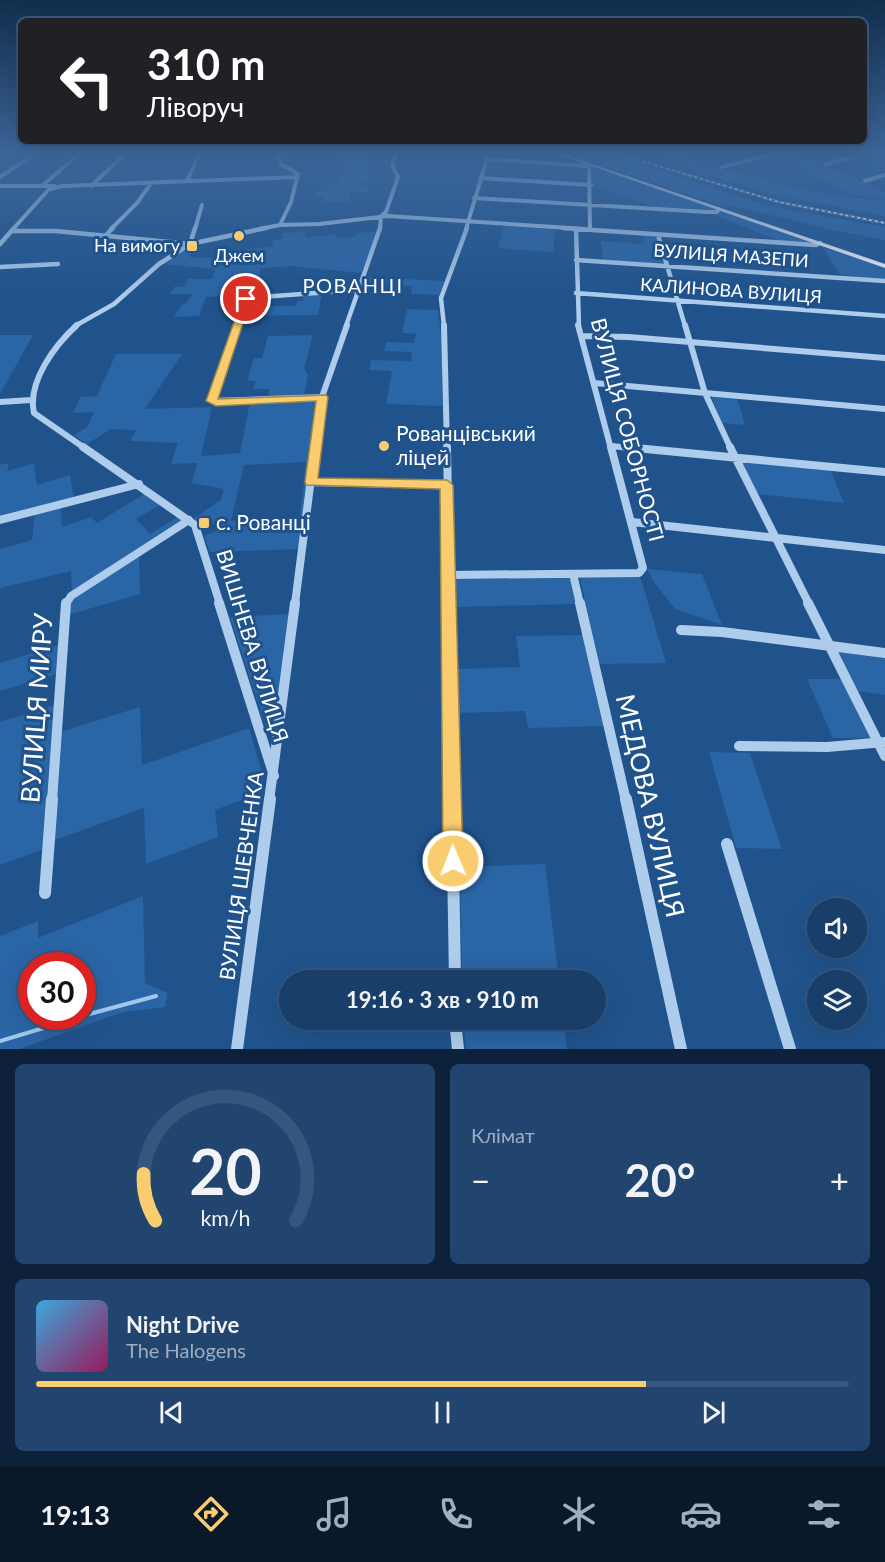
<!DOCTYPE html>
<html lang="uk">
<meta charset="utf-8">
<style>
body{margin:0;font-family:Lato,sans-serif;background:#21456f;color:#f1f3f6;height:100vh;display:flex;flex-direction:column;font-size:22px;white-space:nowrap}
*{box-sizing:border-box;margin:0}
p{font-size:20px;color:#9faec0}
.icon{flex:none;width:33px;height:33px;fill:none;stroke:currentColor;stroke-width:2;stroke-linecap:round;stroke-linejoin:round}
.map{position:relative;height:1049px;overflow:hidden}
.side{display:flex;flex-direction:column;gap:15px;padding:15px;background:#0d223a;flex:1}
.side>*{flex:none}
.top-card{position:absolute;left:18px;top:18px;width:849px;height:126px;border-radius:9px;box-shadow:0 6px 24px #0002,0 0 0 2px #36577d;background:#202124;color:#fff;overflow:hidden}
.tools{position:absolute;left:807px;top:898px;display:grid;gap:12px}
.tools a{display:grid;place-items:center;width:60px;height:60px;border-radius:50%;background:#183e69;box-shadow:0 6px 24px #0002,0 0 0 2px #36577d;font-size:30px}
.speed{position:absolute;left:18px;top:952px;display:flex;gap:12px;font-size:30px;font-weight:700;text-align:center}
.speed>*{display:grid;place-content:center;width:78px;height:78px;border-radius:50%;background:#183e69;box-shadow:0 6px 24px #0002,0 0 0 2px #36577d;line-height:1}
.speed .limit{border:9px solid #d22;background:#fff;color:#111}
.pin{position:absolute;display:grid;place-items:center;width:51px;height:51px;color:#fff;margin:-26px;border:3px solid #fff;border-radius:50%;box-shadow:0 2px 6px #0007}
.me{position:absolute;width:66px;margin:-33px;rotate:359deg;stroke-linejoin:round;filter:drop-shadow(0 0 4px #0008)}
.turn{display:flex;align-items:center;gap:21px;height:126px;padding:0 30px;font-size:27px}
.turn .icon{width:78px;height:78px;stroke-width:2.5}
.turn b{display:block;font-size:42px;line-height:51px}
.big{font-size:45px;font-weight:700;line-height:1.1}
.side .widget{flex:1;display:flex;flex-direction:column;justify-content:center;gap:9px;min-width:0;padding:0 21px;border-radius:9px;background:#21456f}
.side .dial{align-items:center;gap:0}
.dial svg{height:156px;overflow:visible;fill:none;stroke:#36577d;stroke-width:7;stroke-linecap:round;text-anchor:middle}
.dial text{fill:#f1f3f6;stroke:none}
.song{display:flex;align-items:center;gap:18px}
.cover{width:72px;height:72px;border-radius:9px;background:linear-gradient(135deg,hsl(200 70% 55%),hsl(330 70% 35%))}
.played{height:6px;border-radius:3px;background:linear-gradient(90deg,#f9cd6f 75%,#36577d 75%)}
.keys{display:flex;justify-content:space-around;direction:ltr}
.heat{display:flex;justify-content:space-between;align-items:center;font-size:33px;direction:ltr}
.side .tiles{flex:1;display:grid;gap:15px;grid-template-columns:1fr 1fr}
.widget:last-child{grid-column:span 2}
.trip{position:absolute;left:279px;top:970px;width:327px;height:60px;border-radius:30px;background:#183e69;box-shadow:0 6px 24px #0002,0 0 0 2px #36577d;font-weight:700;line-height:60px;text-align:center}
.tabs{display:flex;height:96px;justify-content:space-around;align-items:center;background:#0a192a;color:#9faec0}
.tabs .icon{width:42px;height:42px}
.tabs .on{color:#f9cd6f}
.tabs b{font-size:27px;color:#f1f3f6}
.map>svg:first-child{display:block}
.green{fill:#2a65a5;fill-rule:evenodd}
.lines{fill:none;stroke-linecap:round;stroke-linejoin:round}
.stream{stroke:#a2c7ed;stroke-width:4}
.minor-far5{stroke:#aeccec;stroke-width:4}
.minor-far4{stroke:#aeccec;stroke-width:4.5}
.minor-far3{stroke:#aeccec;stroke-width:6}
.minor-far2{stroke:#aeccec;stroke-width:8}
.minor-far1{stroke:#aeccec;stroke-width:10}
.minor{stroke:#aeccec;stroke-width:12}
.major{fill:#f3f8fe;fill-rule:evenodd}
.rail-casing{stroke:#fff;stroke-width:2}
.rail{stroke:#20538c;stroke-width:1.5;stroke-dasharray:3;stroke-linecap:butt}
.route{fill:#f9cd6f;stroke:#a28548;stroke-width:1.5}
.poi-dot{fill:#f9cd6f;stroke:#20538c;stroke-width:2}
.labels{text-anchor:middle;stroke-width:6;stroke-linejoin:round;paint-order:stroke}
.far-poi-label{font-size:18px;fill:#fff;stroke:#20538c;text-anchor:end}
.far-street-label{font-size:18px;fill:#fff;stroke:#20538c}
.far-quarter-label{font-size:20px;letter-spacing:1.5px;fill:#fff;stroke:#20538c}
.street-label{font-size:21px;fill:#fff;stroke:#20538c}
.poi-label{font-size:21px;fill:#fff;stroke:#20538c;text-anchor:start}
.near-street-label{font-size:26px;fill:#fff;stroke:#20538c}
</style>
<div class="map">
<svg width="885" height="1049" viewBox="0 0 885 1049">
<rect width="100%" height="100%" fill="#20538c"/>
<!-- green -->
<path class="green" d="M339 152 375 154 365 169 369 173 373 174 369 181 363 180 360 184 371 188 368 193 350 192 349 202H323L324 197H314L316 191H327L328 185H335L348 170 341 168 344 160 339 159Z
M561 152H602L772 207 885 227V240L828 229 734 206 728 208Z
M635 152H667L707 165 808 191 885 201V216L772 194Z
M765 152H797L885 192V199L853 195Z
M591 166 715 209 716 211 658 208 592 186Z
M722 211 812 242 780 241 713 214Z
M504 226 555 230 553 252 498 248Z
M578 231 656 235 665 264 603 260 601 241 644 244 643 236Z
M305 232V237L336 235 337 238 356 237V233L377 232 361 273 291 266 261 268 255 295 206 297 199 316 174 317 182 304H186L192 294H170L174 287H184L188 279H212L215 269 162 264 189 246 199 244 189 257 217 258 243 255 242 250 273 246 272 241 282 239 283 233Z
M822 247 885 268V280L841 275Z
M366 277 444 281 439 295 411 294 412 286 363 284Z
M322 293 318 315 243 316 247 306H296L297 301H303L304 294Z
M407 309 438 310 442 344V406L386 404 392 371 369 370 371 360 411 361 412 352 384 351 386 342 414 343 416 334 402 333Z
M0 335H33L0 394Z
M313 335 304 368 308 375 304 396 268 398 269 389H253L256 381H247L254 358H262L268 336Z
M116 354H182L145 409 212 407 201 456 240 453 250 402 319 400 299 549 210 552 204 536 216 531 210 515 196 520 194 518 221 500 224 489 192 483 197 463 171 464 178 443 130 441 136 430 111 429 87 444 74 435 87 427 94 412 73 413 81 397 97 396ZM306 462 300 517 231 521 244 465Z
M711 395 737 398 745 425 722 423Z
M740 460 830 469 844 503 758 494Z
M8 463V471L34 463 37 485 70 475 74 499 0 518V465Z
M144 494 160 505 136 519 150 534 178 517 184 522 72 593 71 571 0 588V549L32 540 35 514 61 508 62 527 91 517 97 523Z
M139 555 140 594 68 615 69 603 73 597Z
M647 569 702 574 722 625 675 609 654 582Z
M640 576 666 663 599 664 580 578Z
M454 578H570L576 604 454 607Z
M290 614 275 727 272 733H268L230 617Z
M583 635 604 726 528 728 525 711 456 713V669L520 667 516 636Z
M59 645 57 674 0 691V663Z
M836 651 885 658V695L857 691Z
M807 679H841L870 738H833Z
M55 705 44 849 0 865V722Z
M140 707 142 765 249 728 262 773 265 791 215 810 218 837 146 864 144 808 52 841 60 732Z
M709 752 750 753 782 849 736 848Z
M545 864 559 981H462L460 867Z
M143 896 145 983 168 993 165 1007 123 1012 19 1049H0V936L38 921V938ZM32 966H82V1017H32Z
M463 1020H564L567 1049H466Z"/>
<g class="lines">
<!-- stream -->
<path class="stream" d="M82 1016 156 996
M0 1041 80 1017"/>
<!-- minor-far5 -->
<path class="minor-far5" d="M278 152 281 164 298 174 291 202 280 225
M337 152V155
M680 155 692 152
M486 159 589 166
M826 164 868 152
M589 166 590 229
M722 167 781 152
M0 177 37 152
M480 178 591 185
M187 181 200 152
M865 181 885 175
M0 186H55
M42 186 81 152
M91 186 127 152
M50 189 63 186 298 177
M474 198 707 212H717L719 209
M381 216 386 212 398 177 392 165 397 152
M13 229 51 187
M111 229 137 203 152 182
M195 229 202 205
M259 229 280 225 319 224 388 216 585 229
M380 229 381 216
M466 229 489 152"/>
<!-- minor-far4 -->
<path class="minor-far4" d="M563 228 816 245 820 243
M576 229 579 326
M12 231H56L190 244
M658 235 685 326
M105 236 113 228
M0 244 14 228
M190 244 195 228
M576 260 885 281
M0 267 58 264
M576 293 885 316
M75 326 114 304 159 264 190 244 266 228
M238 326 248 298 357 290
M346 326 380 228
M444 326 441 298 467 228"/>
<!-- minor-far3 -->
<path class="minor-far3" d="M77 325C55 345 27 382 34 413L86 449
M239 325 212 401 322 397
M444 325 447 449
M578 325 611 449
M685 325 705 393 731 449
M582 336 628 337 885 358
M594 383 885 409
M0 402 31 400
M611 446 641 449
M315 449 322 397 347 325"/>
<!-- minor-far2 -->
<path class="minor-far2" d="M83 447 195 525 220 604
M447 447 450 604
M625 447 885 472
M730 447 809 604
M311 482 447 485
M0 520 139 484
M632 522 885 550
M573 574 580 604
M449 575 639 573 643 568 611 447
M66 604 71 596 189 520
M295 604 315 447"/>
<!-- minor-far1 -->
<path class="minor-far1" d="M219 603 274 776
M450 603 452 801
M580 603 626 801
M808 603 885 756
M681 630 722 632 885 653
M739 746 827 747 885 742
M52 801 66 603
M269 801 295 603"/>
<!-- minor -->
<path class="minor" d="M452 799 455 981
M626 799 681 1049
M727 844 790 1049
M45 893 52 799
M455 1020 458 1049
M237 1049 270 799"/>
<!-- major -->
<path class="major" d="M551 152H557L885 264V268Z"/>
<!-- rail casing -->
<g class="rail-casing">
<path id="rail" d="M611 152 779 202 885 223"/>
</g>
<!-- rail -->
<use href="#rail" class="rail"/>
</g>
<!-- sky -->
<linearGradient id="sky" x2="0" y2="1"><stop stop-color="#122e4d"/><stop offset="0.51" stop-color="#3c6699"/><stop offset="1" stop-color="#3c6699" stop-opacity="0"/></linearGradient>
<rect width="885" height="299" fill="url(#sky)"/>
<!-- route -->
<path class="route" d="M243 297 251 299 218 399 326 395 328 397 318 478 447 480 453 485 463 861 460 869 453 872 446 869 443 861 440 489 306 485 305 482 316 401 216 406 206 401Z"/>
<!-- markers -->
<g class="poi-dot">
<circle cx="239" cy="236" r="6"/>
<rect x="186" y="240" width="12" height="12" rx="3"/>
<circle cx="384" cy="446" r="6"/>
<rect x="198" y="517" width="12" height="12" rx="3"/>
</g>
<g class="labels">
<!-- far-poi labels -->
<g class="far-poi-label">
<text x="180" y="252">На вимогу</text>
<text x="239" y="262" text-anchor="middle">Джем</text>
</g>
<!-- far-street labels -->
<g class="far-street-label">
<text transform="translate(731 256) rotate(4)" y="6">ВУЛИЦЯ МАЗЕПИ</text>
<text transform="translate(731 291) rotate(4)" y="6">КАЛИНОВА ВУЛИЦЯ</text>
</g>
<!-- far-quarter labels -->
<g class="far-quarter-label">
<text x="353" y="293">РОВАНЦІ</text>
</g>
<!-- street labels -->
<g class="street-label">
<text transform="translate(627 430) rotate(75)" y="7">ВУЛИЦЯ СОБОРНОСТІ</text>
<text transform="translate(252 646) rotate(73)" y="7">ВИШНЕВА ВУЛИЦЯ</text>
<text transform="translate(242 876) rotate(-82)" y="7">ВУЛИЦЯ ШЕВЧЕНКА</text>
</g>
<!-- poi labels -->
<g class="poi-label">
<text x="396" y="441">Рованцівський<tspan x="396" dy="24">ліцей</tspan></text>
<text x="216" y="530">с. Рованці</text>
</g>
<!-- near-street labels -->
<g class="near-street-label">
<text transform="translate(37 708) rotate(-86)" y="9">ВУЛИЦЯ МИРУ</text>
<text transform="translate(650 806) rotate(77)" y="9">МЕДОВА ВУЛИЦЯ</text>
</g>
</g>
</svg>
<div class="tools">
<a><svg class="icon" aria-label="sound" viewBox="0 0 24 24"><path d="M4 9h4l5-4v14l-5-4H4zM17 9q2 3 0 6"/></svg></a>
<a><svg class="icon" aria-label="layers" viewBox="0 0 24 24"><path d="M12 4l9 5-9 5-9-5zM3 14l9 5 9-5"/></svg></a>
</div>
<div class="speed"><div class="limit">30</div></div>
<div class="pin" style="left:246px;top:299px;background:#d93025"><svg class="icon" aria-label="arrive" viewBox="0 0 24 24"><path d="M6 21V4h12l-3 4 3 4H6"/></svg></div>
<svg class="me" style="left:453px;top:861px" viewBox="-20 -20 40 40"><circle r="17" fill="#f9cd6f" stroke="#fff" stroke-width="3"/><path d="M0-11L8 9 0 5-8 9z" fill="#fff"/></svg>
<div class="trip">19:16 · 3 хв · 910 m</div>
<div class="top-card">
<div class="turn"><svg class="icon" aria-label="left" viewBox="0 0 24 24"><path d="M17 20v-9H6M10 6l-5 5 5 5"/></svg><div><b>310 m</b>Ліворуч</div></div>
</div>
</div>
<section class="side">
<div class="tiles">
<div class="widget dial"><svg viewBox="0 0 100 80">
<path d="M14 69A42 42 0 1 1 86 69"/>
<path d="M14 69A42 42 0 0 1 8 45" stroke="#f9cd6f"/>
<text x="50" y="56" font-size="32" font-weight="700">20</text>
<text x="50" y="72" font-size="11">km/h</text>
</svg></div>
<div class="widget"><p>Клімат</p>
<div class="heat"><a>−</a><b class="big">20°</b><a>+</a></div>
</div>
<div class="widget">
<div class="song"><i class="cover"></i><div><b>Night Drive</b><p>The Halogens</p></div></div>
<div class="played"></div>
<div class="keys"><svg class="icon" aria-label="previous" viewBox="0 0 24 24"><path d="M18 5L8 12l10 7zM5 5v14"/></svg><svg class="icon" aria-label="pause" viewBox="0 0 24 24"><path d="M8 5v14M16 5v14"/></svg><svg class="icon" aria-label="next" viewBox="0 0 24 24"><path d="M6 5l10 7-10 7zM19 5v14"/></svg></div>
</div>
</div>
</section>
<nav class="tabs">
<b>19:13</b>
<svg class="icon on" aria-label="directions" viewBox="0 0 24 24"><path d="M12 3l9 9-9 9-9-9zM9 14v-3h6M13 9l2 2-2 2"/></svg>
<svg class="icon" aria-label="music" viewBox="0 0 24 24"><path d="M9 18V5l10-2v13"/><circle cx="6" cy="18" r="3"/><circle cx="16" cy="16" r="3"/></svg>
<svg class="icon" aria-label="phone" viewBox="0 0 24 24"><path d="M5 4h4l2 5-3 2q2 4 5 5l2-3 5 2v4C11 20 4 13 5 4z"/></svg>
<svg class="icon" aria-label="climate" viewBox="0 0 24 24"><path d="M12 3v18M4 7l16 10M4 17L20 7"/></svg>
<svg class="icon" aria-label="car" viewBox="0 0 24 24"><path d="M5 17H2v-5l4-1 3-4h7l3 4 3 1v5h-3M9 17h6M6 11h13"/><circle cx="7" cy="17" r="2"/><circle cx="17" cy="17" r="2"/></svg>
<svg class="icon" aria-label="filters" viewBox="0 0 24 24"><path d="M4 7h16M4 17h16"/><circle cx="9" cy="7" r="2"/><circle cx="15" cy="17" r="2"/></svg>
</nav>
